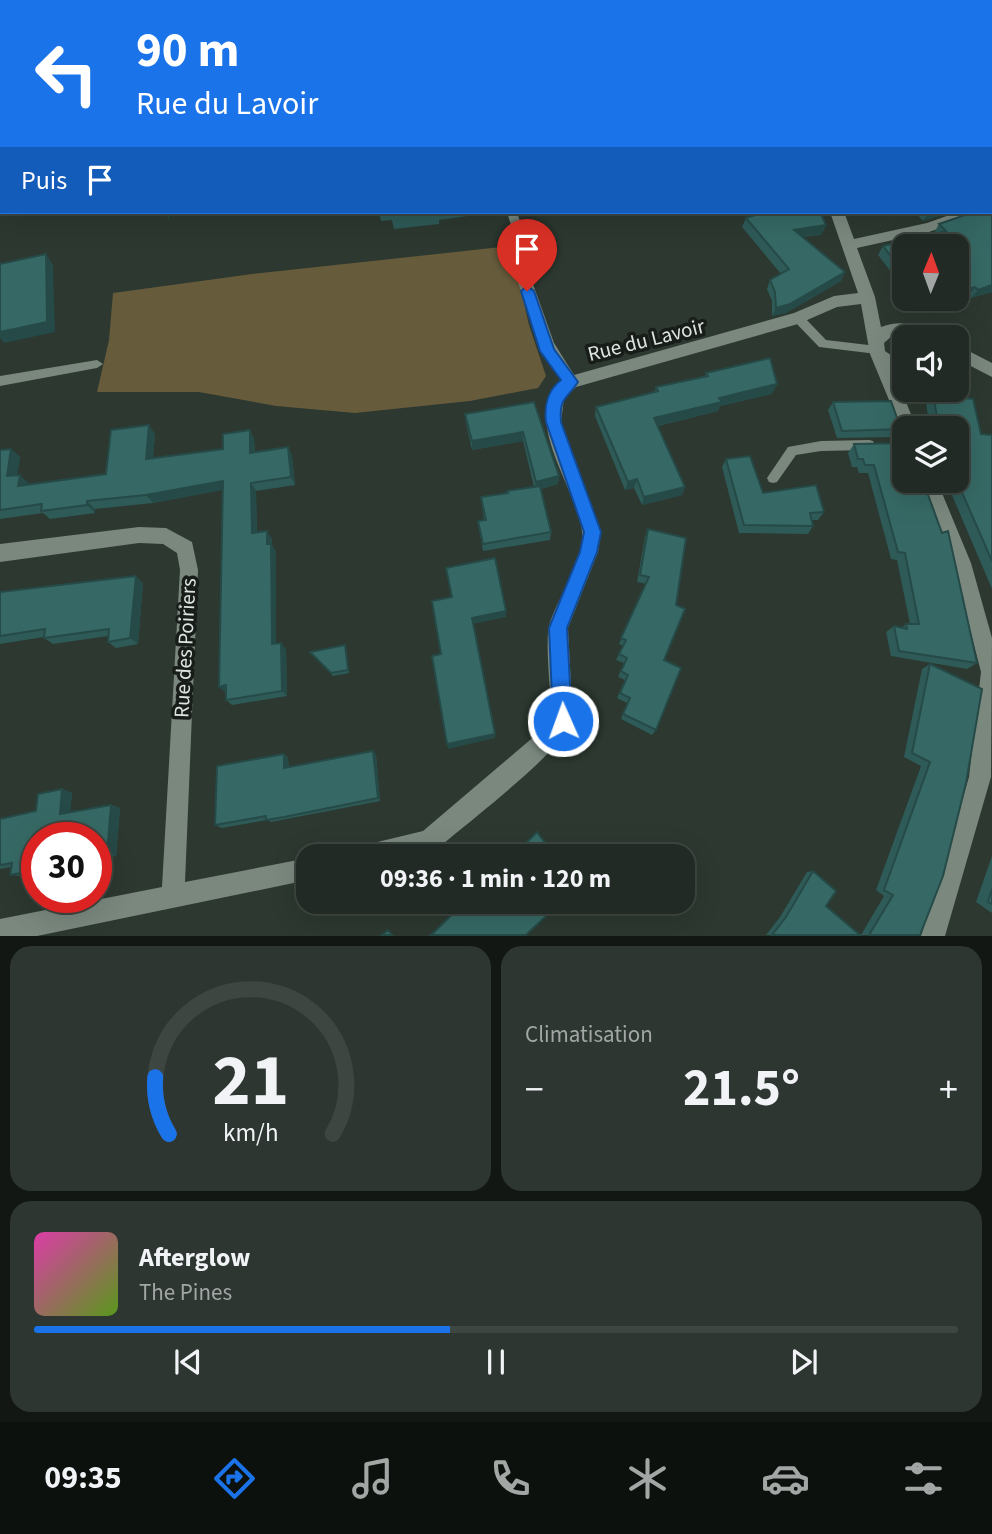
<!DOCTYPE html>
<html lang="fr">
<meta charset="utf-8">
<style>
body{margin:0;font-family:"Source Sans 3",sans-serif;background:#2d3631;color:#f1f3f6;height:100vh;display:flex;flex-direction:column;font-size:26px;white-space:nowrap}
*{box-sizing:border-box;margin:0}
p{font-size:23px;color:#a2a7a6}
.icon{flex:none;width:38px;height:38px;fill:none;stroke:currentColor;stroke-width:2;stroke-linecap:round;stroke-linejoin:round}
.map{position:relative;height:936px;overflow:hidden}
.details{display:flex;flex-direction:column;gap:10px;padding:10px;background:#121714;flex:1}
.details>*{flex:none}
.banner{position:absolute;left:0px;top:0px;width:992px;height:214px;box-shadow:0 7px 28px #0002,0 0 0 2px #3e4641;background:#1a73e8;color:#fff;overflow:hidden}
.needle{width:46px;rotate:1deg}
.buttons{position:absolute;left:892px;top:234px;display:grid;gap:14px}
.buttons a{display:grid;place-items:center;width:77px;height:77px;border-radius:14px;background:#212a24;box-shadow:0 7px 28px #0002,0 0 0 2px #3e4641;font-size:35px}
.speed{position:absolute;left:21px;top:822px;display:flex;gap:14px;font-size:35px;font-weight:700;text-align:center}
.speed>*{display:grid;place-content:center;width:91px;height:91px;border-radius:50%;background:#212a24;box-shadow:0 7px 28px #0002,0 0 0 2px #3e4641;line-height:1}
.speed .limit{border:10px solid #d22;background:#fff;color:#111}
.pin{position:absolute;display:grid;place-items:center;width:60px;height:60px;color:#fff;margin:-72px -30px;border-radius:50% 50% 50% 0;rotate:-45deg;box-shadow:0 0 7px #0007}
.pin .icon{rotate:45deg}
.me{position:absolute;width:77px;margin:-38px;rotate:358deg;stroke-linejoin:round;filter:drop-shadow(0 0 5px #0008)}
.turn{display:flex;align-items:center;gap:24px;height:147px;padding:0 21px;font-size:32px}
.turn .icon{width:91px;height:91px;stroke-width:2.5}
.turn b{display:block;font-size:49px;line-height:60px}
.then{display:flex;align-items:center;height:66px;padding:0 21px;background:#0003;gap:14px;font-size:26px}
.big{font-size:52px;font-weight:700;line-height:1.1}
.details .card{flex:1;display:flex;flex-direction:column;justify-content:center;gap:10px;min-width:0;padding:0 24px;border-radius:21px;background:#2d3631}
.details .dial{align-items:center;gap:0}
.dial svg{height:182px;overflow:visible;fill:none;stroke:#3e4641;stroke-width:7;stroke-linecap:round;text-anchor:middle}
.dial text{fill:#f1f3f6;stroke:none}
.song{display:flex;align-items:center;gap:21px}
.cover{width:84px;height:84px;border-radius:10px;background:linear-gradient(135deg,hsl(320 70% 55%),hsl(90 70% 35%))}
.played{height:7px;border-radius:4px;background:linear-gradient(90deg,#1a73e8 45%,#3e4641 45%)}
.keys{display:flex;justify-content:space-around;direction:ltr}
.heat{display:flex;justify-content:space-between;align-items:center;font-size:38px;direction:ltr}
.details .tiles{flex:1;display:grid;gap:10px;grid-template-columns:1fr 1fr}
.card:last-child{grid-column:span 2}
.trip{position:absolute;left:296px;top:844px;width:399px;height:70px;border-radius:21px;background:#212a24;box-shadow:0 7px 28px #0002,0 0 0 2px #3e4641;font-weight:700;line-height:70px;text-align:center}
.tab-bar{display:flex;height:112px;justify-content:space-around;align-items:center;background:#0d110e;color:#a2a7a6}
.tab-bar .icon{width:49px;height:49px}
.tab-bar .current{color:#1a73e8}
.tab-bar b{font-size:32px;color:#f1f3f6}
.map>svg:first-child{display:block}
.green{fill:#665b3b}
.lines{fill:none;stroke-linecap:round;stroke-linejoin:round}
.service{fill:#7a887e;fill-rule:evenodd}
.minor{fill:#7a887e;fill-rule:evenodd}
.tertiary{fill:#7a887e;fill-rule:evenodd}
.wall{fill:#2e5a57}
.shaded-wall{fill:#264a47}
.building{fill:#366965;stroke:#264a47;stroke-width:2}
.route{fill:#1a73e8;stroke:#114b97;stroke-width:2}
.labels{text-anchor:middle;stroke-width:7;stroke-linejoin:round;paint-order:stroke}
.street-label{font-size:21px;fill:#dde5e0;stroke:#181d1a}
</style>
<div class="map">
<svg width="992" height="936" viewBox="0 0 992 936">
<rect width="100%" height="100%" fill="#2c3830"/>
<!-- green -->
<path class="green" d="M511 246 529 325 546 376 538 388 470 401 355 413 276 406 199 392H97L109 340 113 293 252 274Z"/>
<g class="lines">
<!-- service -->
<path class="service" d="M366 0H374L376 2H367Z
M507 212H517L527 243 534 249V255H526L517 245Z
M798 314 802 315 826 340 877 346 883 350 877 354 819 347 794 321 793 318Z
M97 360 103 364 97 368 0 386V376Z
M869 440 873 441 875 445 873 449 869 450 821 451 796 455 777 482 773 483 769 482 767 478 788 447 821 441Z"/>
<!-- minor -->
<path class="minor" d="M812 0H824V2H813Z
M0 42H2V50H0Z
M830 212H844L854 239 927 223 958 212H979L977 215 929 232 857 248 875 297 881 327C898 320 921 322 933 338L893 335 884 343 885 351 905 365V378L895 375 917 429H905V435L901 429 870 354 861 304 837 307 798 324 576 387 564 399 561 422 601 532 598 552 568 628 573 721C560 753 468 822 437 849L414 856H354L357 848 365 845 423 831 537 734 552 717C551 697 545 643 549 626 556 599 587 559 582 531 576 486 520 419 561 381L538 343 514 270 525 248H535L537 252 528 270 554 343 574 375 794 313 834 296 858 293Z
M957 345 992 363V377L957 359Z
M919 481H937L971 563 992 638 991 777 945 936H921L969 777 981 672 953 563Z
M139 527 166 528 192 542 198 570 185 882 308 858V880L37 936H0V919L162 887 180 570 177 553 163 544 139 543 0 562V544Z"/>
<!-- tertiary -->
<path class="tertiary" d="M528 0H545L527 2Z
M0 158H2V166H0Z"/>
</g>
<!-- wall -->
<path class="wall" d="M658 0H784L781 2H658Z
M925 0H992V39L990 38V2H956L955 0 928 2Z
M992 132V292L971 298 905 247V290L878 255 883 246 934 234V233L939 224 990 212Z
M379 212H496L439 220V224L394 229 392 220 381 221Z
M760 212H820L826 225 821 235 803 237 845 272 841 281 786 313 772 316V301L767 289 770 280 781 274 742 227 746 218 760 213Z
M915 212H951L923 221Z
M912 299H954L919 308Z
M706 373 772 394 720 406 718 411 658 426 685 487 682 495 642 505 634 488 625 490 595 416 596 407 655 392 656 387 705 376Z
M933 394 981 434 992 435V589L946 481H957V429H930L926 403Z
M534 402 559 476 558 484 541 489 551 532 550 540 483 551 478 521 484 520 481 497 507 494 534 487 523 441 472 450 466 423 465 414Z
M833 402 901 429 895 437 837 438 828 410Z
M250 430 254 439 255 452 288 447 292 456 295 485 256 491 257 533 272 539V545L276 552V644L286 649 287 696 232 705 226 700V692H225L222 490 153 503 95 509V513L50 519 43 513 0 519V450L11 449 20 457 17 475 29 484 106 474 155 434 153 458 223 449Z
M905 443 977 663 967 669 891 656 886 632 894 626 901 628 906 624H910L897 560 891 559 868 473H859L857 467H852L848 453 854 444Z
M726 459 763 493 824 512 818 520H812L813 526 808 534 739 533 722 467Z
M648 529 664 660 656 730 652 735 621 719 627 703 617 698 625 680 618 677 624 663 616 660 623 646 619 644 646 584 637 582 645 537Z
M143 583 138 644 116 648 108 642V636L53 644 44 638V637L0 644V592Z
M345 645 346 648 349 673 333 676 310 652Z
M930 664 982 689 920 935H861L884 896 876 890 921 766 904 757 922 669Z
M373 751 376 755 380 801 271 822 267 820 222 828 215 825 284 754 288 758 289 767Z
M62 789 72 793 70 812 111 805 120 808 116 856 96 859V838H37V874L22 876 10 875 11 867 0 869V819L36 811Z
M992 856V913L976 902Z
M813 871 826 906 860 935H766L780 917 807 872Z"/>
<!-- shaded-wall -->
<path class="shaded-wall" d="M483 0H499L490 2H483Z
M758 0H784L781 2H756Z
M2 102V114L0 115V103Z
M165 212H169V220Z
M929 212H951L923 221Z
M826 225 821 235 790 239 794 230Z
M46 254 53 265 55 332 4 343 0 338V332Z
M845 272 841 281 786 313 772 316 776 308Z
M992 285V292L971 298 978 290Z
M975 287 969 296 957 298V291Z
M925 299H954L919 308Z
M777 384 772 394 720 406 718 411 652 427 654 418 719 398Z
M149 425 155 434 152 468 146 459Z
M250 430 254 439 255 461 250 453Z
M523 432V441L472 450V441Z
M288 447 292 456 295 485 291 477Z
M11 449 20 457 16 485 7 476Z
M20 475 29 483 27 494 18 486Z
M559 476 558 484 535 490 536 482Z
M637 479 634 488 625 490 628 482Z
M223 481 228 489 153 503 146 495Z
M251 483 256 491 257 541 252 533Z
M685 487 682 495 642 505 644 497Z
M87 501 95 509V513L87 505Z
M267 531 272 539V545L276 552V650L272 644Z
M136 576 143 583 138 644 130 638Z
M506 611V617L473 624 472 618Z
M281 643 286 649 287 696 282 691Z
M226 685 232 691 225 692 219 687Z
M495 734V738L448 749 447 744Z
M373 751 376 755 380 801 378 798Z
M284 754 288 758 289 771 284 768Z
M62 789 72 793 70 816 60 814Z
M111 805 120 808 116 856 107 854Z"/>
<!-- building -->
<path class="building" d="M245 0H365L367 2H247Z
M675 0H758L756 2H678Z
M843 0H909L910 2H844Z
M968 0H992V24L990 23V2H970Z
M2 48V102L0 103V49Z
M990 130 992 132V285L978 290 975 287 957 291V247H905V274L883 246 946 231 939 224 974 212H990Z
M765 212H820L826 225 794 230 845 272 790 304 776 308 775 292 770 280 789 269 746 218Z
M46 254 47 322 0 332V264Z
M770 358 777 384 719 398 722 402 654 418 685 487 644 497 637 479 628 482 596 407 658 391 656 387 708 376 706 373Z
M933 394 973 399 981 434 992 435V561L957 481V429H939Z
M891 401 901 429 842 431 833 402Z
M534 402 559 476 536 482 523 432 472 441 465 414Z
M149 425 146 459 223 449V434L250 430V453L288 447 291 477 251 483 252 533 267 531V544H271L272 644 281 643 282 691 226 700V685L219 687 223 481 146 495 87 501V505L41 511 42 504 0 510V450L11 449 7 476 20 475 18 486 106 474 111 430Z
M905 443V481H923L942 533 948 531 977 663 899 651 894 626 907 629 906 624H919L905 553 898 552 874 465H865L863 459H858L854 444Z
M750 456 763 493 816 485 824 512 810 513 813 526 744 525 726 459Z
M540 486 551 532 483 544 478 521 486 520 481 497 508 493 507 491Z
M648 529 686 538 676 605 685 609 664 660 681 668 656 730 623 714 630 698 620 693 628 675 621 671 627 658 619 654 626 640 621 638 649 577 640 575Z
M495 558 506 611 472 618 495 734 447 744 432 656 441 654 432 601 452 597 446 568Z
M136 576 130 638 108 642 109 629 44 638 45 629 0 636V592Z
M345 645 348 670 331 673 310 652Z
M930 664 982 689 966 783 943 876 920 935H869L893 895 884 890 930 762 912 753Z
M373 751 378 798 284 817 266 820V816L215 825 217 766 284 754V768Z
M62 789 60 814 111 805 107 854 96 856V838H37V870L10 875 12 863 0 865V819L36 811 38 794Z
M537 832 555 856H513Z
M813 871 836 891 826 906 860 935H772L786 917Z
M992 889V904L988 902Z
M466 901H562L526 935H431Z
M388 930 392 935H382Z"/>
<!-- route -->
<path class="route" d="M527 286 534 291 554 349 578 382C567 399 559 397 561 422L601 532 597 552 567 628 572 721 569 728 563 730 556 728 553 721 549 628 580 552 584 532 546 422C544 406 548 390 561 380L540 351 521 291Z"/>
<g class="labels">
<!-- street labels -->
<g class="street-label">
<text transform="translate(646 340) rotate(-14)" y="7">Rue du Lavoir</text>
<text transform="translate(185 648) rotate(-87)" y="7">Rue des Poiriers</text>
</g>
</g>
</svg>
<div class="buttons">
<a><svg class="needle" viewBox="-14 -14 28 28"><path d="M0-13l5 13h-10z" fill="#e53935"/><path d="M0 13l5-13h-10z" fill="#a2a7a6"/></svg></a>
<a><svg class="icon" aria-label="sound" viewBox="0 0 24 24"><path d="M4 9h4l5-4v14l-5-4H4zM17 9q2 3 0 6"/></svg></a>
<a><svg class="icon" aria-label="layers" viewBox="0 0 24 24"><path d="M12 4l9 5-9 5-9-5zM3 14l9 5 9-5"/></svg></a>
</div>
<div class="speed"><div class="limit">30</div></div>
<div class="pin" style="left:527px;top:291px;background:#d93025"><svg class="icon" aria-label="arrive" viewBox="0 0 24 24"><path d="M6 21V4h12l-3 4 3 4H6"/></svg></div>
<svg class="me" style="left:563px;top:721px" viewBox="-20 -20 40 40"><circle r="17" fill="#1a73e8" stroke="#fff" stroke-width="3"/><path d="M0-11L8 9 0 5-8 9z" fill="#fff"/></svg>
<div class="trip">09:36 · 1 min · 120 m</div>
<div class="banner">
<div class="turn"><svg class="icon" aria-label="left" viewBox="0 0 24 24"><path d="M17 20v-9H6M10 6l-5 5 5 5"/></svg><div><b>90 m</b>Rue du Lavoir</div></div>
<div class="then">Puis<svg class="icon" aria-label="arrive" viewBox="0 0 24 24"><path d="M6 21V4h12l-3 4 3 4H6"/></svg></div>
</div>
</div>
<section class="details">
<div class="tiles">
<div class="card dial"><svg viewBox="0 0 100 80">
<path d="M14 69A42 42 0 1 1 86 69"/>
<path d="M14 69A42 42 0 0 1 8 44" stroke="#1a73e8"/>
<text x="50" y="56" font-size="32" font-weight="700">21</text>
<text x="50" y="72" font-size="11">km/h</text>
</svg></div>
<div class="card"><p>Climatisation</p>
<div class="heat"><a>−</a><b class="big">21.5°</b><a>+</a></div>
</div>
<div class="card">
<div class="song"><i class="cover"></i><div><b>Afterglow</b><p>The Pines</p></div></div>
<div class="played"></div>
<div class="keys"><svg class="icon" aria-label="previous" viewBox="0 0 24 24"><path d="M18 5L8 12l10 7zM5 5v14"/></svg><svg class="icon" aria-label="pause" viewBox="0 0 24 24"><path d="M8 5v14M16 5v14"/></svg><svg class="icon" aria-label="next" viewBox="0 0 24 24"><path d="M6 5l10 7-10 7zM19 5v14"/></svg></div>
</div>
</div>
</section>
<nav class="tab-bar">
<b>09:35</b>
<svg class="icon current" aria-label="directions" viewBox="0 0 24 24"><path d="M12 3l9 9-9 9-9-9zM9 14v-3h6M13 9l2 2-2 2"/></svg>
<svg class="icon" aria-label="music" viewBox="0 0 24 24"><path d="M9 18V5l10-2v13"/><circle cx="6" cy="18" r="3"/><circle cx="16" cy="16" r="3"/></svg>
<svg class="icon" aria-label="phone" viewBox="0 0 24 24"><path d="M5 4h4l2 5-3 2q2 4 5 5l2-3 5 2v4C11 20 4 13 5 4z"/></svg>
<svg class="icon" aria-label="climate" viewBox="0 0 24 24"><path d="M12 3v18M4 7l16 10M4 17L20 7"/></svg>
<svg class="icon" aria-label="car" viewBox="0 0 24 24"><path d="M5 17H2v-5l4-1 3-4h7l3 4 3 1v5h-3M9 17h6M6 11h13"/><circle cx="7" cy="17" r="2"/><circle cx="17" cy="17" r="2"/></svg>
<svg class="icon" aria-label="filters" viewBox="0 0 24 24"><path d="M4 7h16M4 17h16"/><circle cx="9" cy="7" r="2"/><circle cx="15" cy="17" r="2"/></svg>
</nav>
